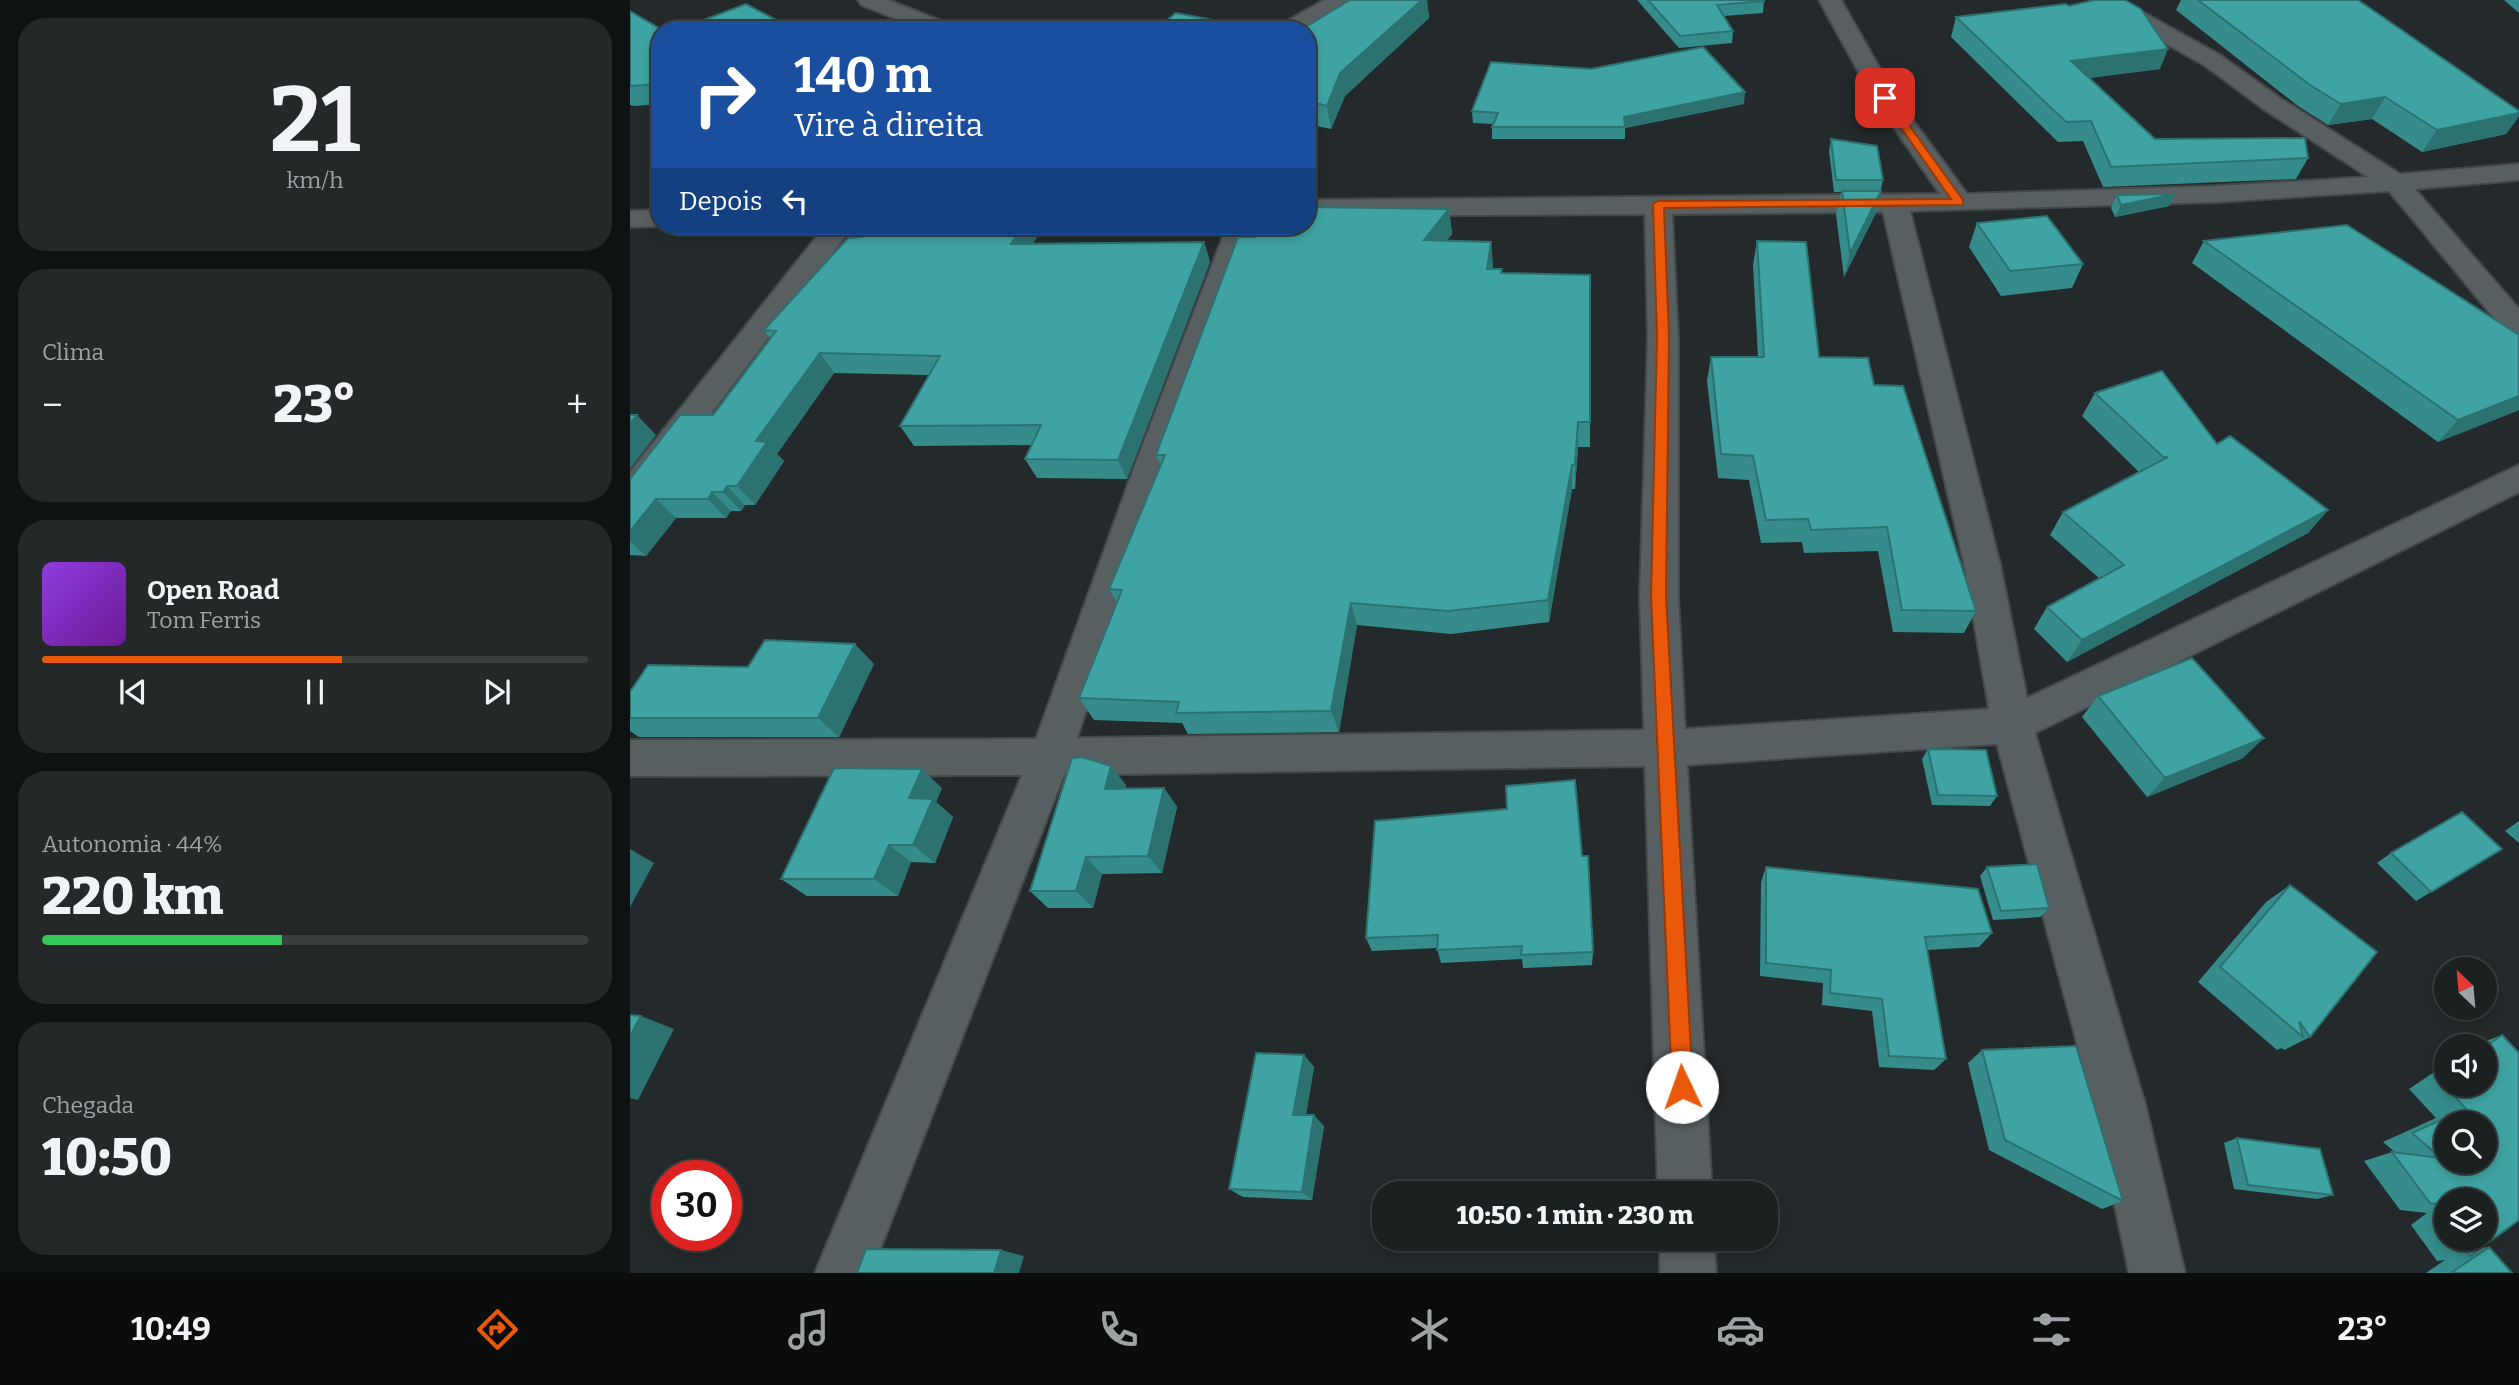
<!DOCTYPE html>
<html lang="pt">
<meta charset="utf-8">
<style>
body{margin:0;font-family:Bitter,serif;background:#242829;color:#f1f3f6;height:100vh;display:flex;flex-direction:column;font-size:26px;white-space:nowrap}
*{box-sizing:border-box;margin:0}
p{font-size:23px;color:#a0a3a5}
.icon{flex:none;width:38px;height:38px;fill:none;stroke:currentColor;stroke-width:2;stroke-linecap:round;stroke-linejoin:round}
.map{position:relative;flex:1;overflow:hidden}
.drawer{display:flex;flex-direction:column;gap:18px;padding:18px;background:#0f1212;width:630px}
.drawer>*{flex:none}
.hud{position:absolute;left:21px;top:21px;width:665px;height:214px;border-radius:28px;box-shadow:0 4px 10px #0003,0 0 0 2px #393e3e;background:#1a4fa0;color:#fff;overflow:hidden}
.needle{width:46px;rotate:334deg}
.tools{position:absolute;left:1804px;top:957px;display:grid;gap:14px}
.tools a{display:grid;place-items:center;width:63px;height:63px;border-radius:50%;background:#1b2020;box-shadow:0 4px 10px #0003,0 0 0 2px #393e3e;font-size:35px}
.speed{position:absolute;left:21px;top:1160px;display:flex;gap:14px;font-size:35px;font-weight:700;text-align:center}
.speed>*{display:grid;place-content:center;width:91px;height:91px;border-radius:50%;background:#1b2020;box-shadow:0 4px 10px #0003,0 0 0 2px #393e3e;line-height:1}
.speed .limit{border:10px solid #d22;background:#fff;color:#111}
.pin{position:absolute;display:grid;place-items:center;width:60px;height:60px;color:#fff;margin:-30px;border-radius:14px;box-shadow:0 4px 10px #0006}
.me{position:absolute;width:77px;margin:-38px;rotate:357deg;stroke-linejoin:round;filter:drop-shadow(0 0 5px #0008)}
.turn{display:flex;align-items:center;gap:24px;height:147px;padding:0 28px;font-size:32px}
.turn .icon{width:91px;height:91px;stroke-width:2.5}
.turn b{display:block;font-size:49px;line-height:60px}
.then{display:flex;align-items:center;height:66px;padding:0 28px;background:#0003;gap:14px;font-size:26px}
.big{font-size:52px;font-weight:800;line-height:1.1}
.drawer .tile{flex:1;display:flex;flex-direction:column;justify-content:center;gap:10px;min-width:0;padding:0 24px;border-radius:28px;background:#242829}
.drawer .dial{align-items:center;gap:0}
.dial b{font-size:91px;line-height:1}
.song{display:flex;align-items:center;gap:21px}
.cover{width:84px;height:84px;border-radius:10px;background:linear-gradient(135deg,hsl(270 70% 55%),hsl(280 70% 35%))}
.played{height:7px;border-radius:4px;background:linear-gradient(90deg,#ea580c 55%,#393e3e 55%)}
.keys{display:flex;justify-content:space-around;direction:ltr}
.heat{display:flex;justify-content:space-between;align-items:center;font-size:38px;direction:ltr}
.charge{height:10px;border-radius:5px;background:linear-gradient(90deg,#34c759 44%,#393e3e 0)}
.trip{position:absolute;left:742px;top:1181px;width:406px;height:70px;border-radius:28px;background:#1b2020;box-shadow:0 4px 10px #0003,0 0 0 2px #393e3e;font-weight:800;line-height:70px;text-align:center}
.dock{display:flex;height:112px;justify-content:space-around;align-items:center;background:#0b0d0d;color:#a0a3a5}
.dock .icon{width:49px;height:49px}
.dock .current{color:#ea580c}
.dock b{font-size:32px;color:#f1f3f6}
main{display:flex;flex:1;min-height:0}
.map>svg:first-child{display:block}
.lines{fill:none;stroke-linecap:round;stroke-linejoin:round}
.minor-casing{stroke:#434749;stroke-width:4}
.minor{fill:#585f60;fill-rule:evenodd}
.wall{fill:#358c8b;fill-rule:evenodd}
.shaded-wall{fill:#2b7271}
.building{fill:#3ea3a2;stroke:#2b7271;stroke-width:2;fill-rule:evenodd}
.route{fill:#ea580c;stroke:#983908;stroke-width:2}
</style>
<main>
<section class="drawer">
<div class="tile dial"><b>21</b><p>km/h</p></div>
<div class="tile"><p>Clima</p>
<div class="heat"><a>−</a><b class="big">23°</b><a>+</a></div>
</div>
<div class="tile">
<div class="song"><i class="cover"></i><div><b>Open Road</b><p>Tom Ferris</p></div></div>
<div class="played"></div>
<div class="keys"><svg class="icon" aria-label="previous" viewBox="0 0 24 24"><path d="M18 5L8 12l10 7zM5 5v14"/></svg><svg class="icon" aria-label="pause" viewBox="0 0 24 24"><path d="M8 5v14M16 5v14"/></svg><svg class="icon" aria-label="next" viewBox="0 0 24 24"><path d="M6 5l10 7-10 7zM19 5v14"/></svg></div>
</div>
<div class="tile"><p>Autonomia · 44%</p><b class="big">220 km</b><div class="charge"></div></div>
<div class="tile"><p>Chegada</p><b class="big">10:50</b></div>
</section>
<div class="map">
<svg width="1889" height="1273" viewBox="0 0 1889 1273">
<rect width="100%" height="100%" fill="#242a2b"/>
<g class="lines">
<!-- minor casing -->
<g class="minor-casing">
<path id="minor" d="M228 0H258L322 25 325 30H294L231 5Z
M694 0H721L718 5 674 30H647L650 25Z
M1189 0H1211L1266 97 1337 194 1587 186 1738 177 1632 108 1574 65 1467 5 1464 0H1491L1590 55 1650 98 1770 174 1889 164V180L1785 189 1889 309V338L1878 335 1759 191 1587 202 1280 211 1370 564 1397 698 1889 465V492L1405 733 1516 1107 1555 1273H1499L1464 1107 1367 744 1057 765 1082 1194H1028L1015 766 434 775 241 1273H185L392 775 0 776V740L406 739 505 465 597 226H625L539 465 447 738 1014 730 1010 596 1018 337 1015 214 677 216V200L1310 194 1243 98ZM1253 212 1334 564 1359 709 1055 729 1048 596V337L1042 214Z
M30 210 32 226 0 227V211Z
M195 226H223L12 505 0 509V472Z
M1030 1239H1084L1086 1273H1030Z"/>
</g>
<!-- minor -->
<use href="#minor" class="minor"/>
</g>
<!-- wall -->
<path class="wall" d="M720 0H797L799 18 715 96 701 129 677 124V30Z
M1007 0H1133L1134 1 1133 13 1094 16 1103 31 1102 43 1049 48Z
M1551 0H1728L1889 111V116L1876 134 1792 152 1742 119 1698 125 1668 106 1546 10Z
M1874 0H1889V13Z
M0 11 30 30V104L4 106 0 105Z
M1326 17 1530 69 1459 78 1525 139 1678 158 1666 179 1473 187 1453 141 1428 142 1321 37Z
M1114 104 995 128V139H862V127L863 124 843 123 842 111Z
M1201 139 1253 180 1245 215 1214 277 1206 215 1211 192H1204L1199 151Z
M1545 194 1539 206 1485 217 1481 208 1487 195Z
M819 209 822 234 816 241 861 242 863 269H872V273L960 422V447H948L945 489H942L919 622 821 634 727 625 709 732 558 734 552 723 464 720 449 698 487 602 479 589 531 466 526 455 625 237Z
M1347 223 1453 264 1442 288 1371 296 1339 247Z
M414 226 403 243 574 242 580 262 497 479 407 478 395 459 402 445 284 446 270 426 299 375 204 373 147 454 154 461 125 505H115L111 511H101L96 518H46L16 556 0 555V479L83 415 141 339 134 330Z
M1127 241 1189 357 1244 385 1346 611 1334 633 1263 632 1248 551 1174 553 1172 542 1131 543 1119 480 1088 478 1077 381 1081 357H1128L1123 265Z
M1574 241 1889 335V410L1808 442 1562 263Z
M1465 393 1587 444 1698 510 1678 533 1437 662 1404 629 1417 607 1470 579 1420 535 1433 512 1509 472 1452 416Z
M244 664 209 737H9L0 731V692L118 667Z
M1468 696 1613 758 1517 797 1452 717Z
M1298 749 1367 796 1360 806 1302 805 1292 759Z
M496 785 495 789 534 788 547 807 532 873 472 874 463 908H418L400 891Z
M312 788 306 802 323 817 305 863 281 862 268 896H177L151 879Z
M1889 821V843L1875 831Z
M1872 849 1786 901 1747 863 1761 853Z
M952 856 963 952 962 965 893 968 892 959 811 963 807 948 742 951 736 938Z
M1136 867 1362 933 1349 947 1297 950 1316 1059 1304 1070 1249 1067 1242 1011 1192 1005 1193 983 1130 976 1131 882Z
M1357 867 1419 908 1410 917 1363 920 1350 876Z
M1660 885 1680 1037 1654 1050 1652 1048 1647 1050 1568 982 1636 902Z
M1872 1035 1889 1053V1220L1851 1248 1859 1247 1882 1273H1796L1815 1260 1807 1261 1781 1225 1797 1213 1770 1210 1734 1161 1762 1152 1766 1153 1753 1142 1806 1118 1779 1089 1816 1064V1085H1855V1046H1843ZM1816 1124H1855V1162H1816ZM1816 1200H1855V1239H1816Z
M1352 1050 1493 1201 1472 1209 1359 1150 1338 1063Z
M674 1055 684 1067 676 1115 694 1126 682 1200 613 1197 599 1189Z
M1607 1138 1703 1195 1687 1199 1604 1189 1594 1143Z"/>
<!-- shaded-wall -->
<path class="shaded-wall" d="M792 0H797L799 18 715 96 701 129 697 106 710 73Z
M1538 49 1530 69 1433 81 1441 61Z
M1115 92 1114 104 995 128 994 117Z
M1755 97 1742 119 1698 125 1711 104Z
M1889 113V116L1876 134 1792 152 1807 130Z
M1251 191 1245 215 1214 277 1220 253Z
M1545 194 1539 206 1485 217 1491 205Z
M819 209 822 234 797 265 794 240Z
M392 226H414L391 263 381 244Z
M574 242 580 262 497 479 488 460Z
M861 242 863 267 859 293 857 269Z
M190 353 204 373 147 454 154 461 125 505 107 486 126 441Z
M1889 396V410L1808 442 1828 420Z
M7 415 26 435 0 469V424Z
M948 422V447L945 489V465Z
M942 465V489L919 622 918 600Z
M97 486 115 505 111 511 93 492Z
M82 492 101 511 96 518 78 499Z
M26 499 46 518 16 556 0 541V531Z
M1698 510 1678 533 1437 662 1452 640Z
M721 603 727 625 709 732 701 711Z
M225 644 244 664 209 737 188 718Z
M1634 738 1613 758 1517 797 1535 778Z
M481 766 496 785 489 808 475 789Z
M292 769 312 788 306 802 323 817 305 863 283 845 279 798Z
M534 788 547 807 532 873 518 856Z
M259 845 281 862 268 896 244 879Z
M0 849 24 863 0 907Z
M456 857 472 874 463 908 446 891Z
M11 1016 44 1029 8 1100 0 1098V1036Z
M674 1055 684 1067 674 1126 663 1115Z
M684 1115 694 1126 682 1200 672 1192Z
M371 1250 394 1256 389 1273H364Z"/>
<!-- building -->
<path class="building" d="M720 0H792L710 73 697 106 677 101V30H671Z
M1018 0H1133L1134 1 1087 5 1103 31 1050 36Z
M1464 0H1495L1511 9 1538 49 1441 61 1525 139 1675 138 1678 158 1481 167 1461 121 1436 122 1326 17 1436 4 1439 6Z
M1568 0H1728L1889 111V113L1807 130 1755 97 1711 104 1680 85Z
M116 4 165 30H47Z
M0 11 32 30H30V84L0 86Z
M546 13 635 30H524Z
M219 28 260 30H217Z
M1073 47 1115 92 994 117 995 127H862L868 113 842 111 861 62 961 69Z
M1201 139 1247 146 1253 180H1206Z
M1212 191H1251L1220 253Z
M1545 194 1491 205 1487 195Z
M677 207 819 209 794 240 861 242 857 269H872L871 273 960 275V422H948L945 465H942L918 600 818 611 721 603 701 711 546 713 549 702 449 698 492 590 479 589 535 455H526L608 237H625L629 226H677Z
M1417 216 1453 264 1380 271 1347 223Z
M1717 225 1889 335V396L1828 420 1574 241Z
M240 226H392L381 244 574 242 488 460 395 459 411 425 270 426 310 356 190 353 126 441 137 442 107 486H97L93 492H82L78 499H26L0 531V479L50 415H83L146 331 134 330 218 238 232 237Z
M1127 241 1176 242 1189 357 1238 358 1244 385 1273 386 1346 611 1272 610 1257 527 1181 530 1178 519 1136 520 1123 456 1091 454 1081 357H1134Z
M1532 371 1587 444 1600 436 1698 510 1452 640 1417 607 1494 565 1433 512 1538 457H1533L1465 393Z
M0 415H7L0 424Z
M135 640 225 644 188 718H0V692L18 665 118 667Z
M1562 658 1634 738 1535 778 1468 696Z
M1298 749 1356 750 1367 796 1308 795Z
M452 757 481 766 475 789 534 788 518 856 456 857 446 891H400L442 758Z
M204 768 292 769 279 798 303 799 283 845H259L244 879H151Z
M945 780 952 856H958L963 952 891 955 892 946 807 950 808 935 736 938 745 821 877 809 876 786Z
M1832 812 1872 849 1801 892 1761 853Z
M1407 864 1419 908 1371 911 1357 867Z
M1136 867 1348 889 1362 933 1295 937 1316 1059 1259 1056 1252 999 1200 993 1201 970 1136 963Z
M1660 885 1747 952 1680 1037 1669 1021 1673 1037 1590 967Z
M0 1015 11 1016 0 1036Z
M1872 1035 1889 1053V1220L1840 1256 1827 1239H1855V1200H1816V1205L1800 1203 1762 1152 1811 1158 1782 1133 1836 1109 1808 1078 1816 1073V1085H1855V1047ZM1816 1124H1855V1162H1816Z
M1446 1046 1493 1201 1375 1140 1352 1050Z
M626 1053 674 1055 663 1115H684L672 1192 599 1189Z
M1607 1138 1690 1149 1703 1195 1618 1185Z
M1816 1215V1225L1812 1218Z
M1859 1247 1882 1273H1821Z
M236 1249 371 1250 364 1273H227Z"/>
<!-- route -->
<path class="route" d="M1255 95 1258 96 1333 200V205L1034 208 1039 337 1036 596 1063 1087 1059 1094 1052 1098 1045 1094 1042 1087 1021 596 1027 337 1023 204 1028 201 1321 199 1250 98Z"/>
</svg>
<div class="tools">
<a><svg class="needle" viewBox="-14 -14 28 28"><path d="M0-13l5 13h-10z" fill="#e53935"/><path d="M0 13l5-13h-10z" fill="#a0a3a5"/></svg></a>
<a><svg class="icon" aria-label="sound" viewBox="0 0 24 24"><path d="M4 9h4l5-4v14l-5-4H4zM17 9q2 3 0 6"/></svg></a>
<a><svg class="icon" aria-label="search" viewBox="0 0 24 24"><circle cx="10" cy="10" r="6"/><path d="M15 15l6 6"/></svg></a>
<a><svg class="icon" aria-label="layers" viewBox="0 0 24 24"><path d="M12 4l9 5-9 5-9-5zM3 14l9 5 9-5"/></svg></a>
</div>
<div class="speed"><div class="limit">30</div></div>
<div class="pin" style="left:1255px;top:98px;background:#d93025"><svg class="icon" aria-label="arrive" viewBox="0 0 24 24"><path d="M6 21V4h12l-3 4 3 4H6"/></svg></div>
<svg class="me" style="left:1052px;top:1087px" viewBox="-20 -20 40 40"><circle r="19" fill="#fff"/><path d="M0-13L10 11 0 6-10 11z" fill="#ea580c"/></svg>
<div class="trip">10:50 · 1 min · 230 m</div>
<div class="hud">
<div class="turn"><svg class="icon" aria-label="right" viewBox="0 0 24 24"><path d="M7 20v-9h11M14 6l5 5-5 5"/></svg><div><b>140 m</b>Vire à direita</div></div>
<div class="then">Depois<svg class="icon" aria-label="left" viewBox="0 0 24 24"><path d="M17 20v-9H6M10 6l-5 5 5 5"/></svg></div>
</div>
</div>
</main>
<nav class="dock">
<b>10:49</b>
<svg class="icon current" aria-label="directions" viewBox="0 0 24 24"><path d="M12 3l9 9-9 9-9-9zM9 14v-3h6M13 9l2 2-2 2"/></svg>
<svg class="icon" aria-label="music" viewBox="0 0 24 24"><path d="M9 18V5l10-2v13"/><circle cx="6" cy="18" r="3"/><circle cx="16" cy="16" r="3"/></svg>
<svg class="icon" aria-label="phone" viewBox="0 0 24 24"><path d="M5 4h4l2 5-3 2q2 4 5 5l2-3 5 2v4C11 20 4 13 5 4z"/></svg>
<svg class="icon" aria-label="climate" viewBox="0 0 24 24"><path d="M12 3v18M4 7l16 10M4 17L20 7"/></svg>
<svg class="icon" aria-label="car" viewBox="0 0 24 24"><path d="M5 17H2v-5l4-1 3-4h7l3 4 3 1v5h-3M9 17h6M6 11h13"/><circle cx="7" cy="17" r="2"/><circle cx="17" cy="17" r="2"/></svg>
<svg class="icon" aria-label="filters" viewBox="0 0 24 24"><path d="M4 7h16M4 17h16"/><circle cx="9" cy="7" r="2"/><circle cx="15" cy="17" r="2"/></svg>
<b>23°</b>
</nav>
